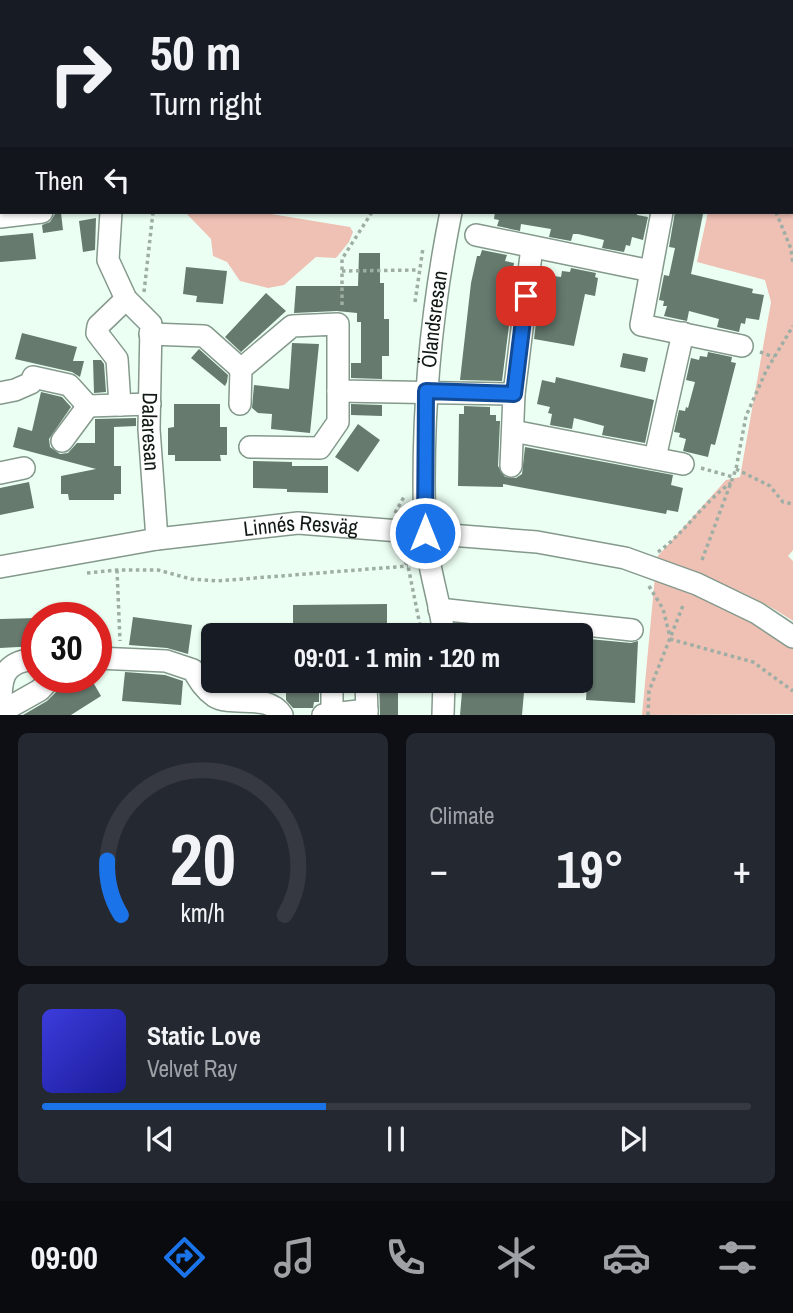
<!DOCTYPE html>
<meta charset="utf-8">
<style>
body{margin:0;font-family:"Archivo Narrow",sans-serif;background:#242831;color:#f1f3f6;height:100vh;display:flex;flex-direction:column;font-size:26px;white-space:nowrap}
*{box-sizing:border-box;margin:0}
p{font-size:23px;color:#9ea1a6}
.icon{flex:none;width:38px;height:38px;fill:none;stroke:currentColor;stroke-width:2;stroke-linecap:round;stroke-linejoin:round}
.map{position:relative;height:715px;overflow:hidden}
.details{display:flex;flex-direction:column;gap:18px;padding:18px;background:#0d0f14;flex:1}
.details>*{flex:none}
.guide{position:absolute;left:0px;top:0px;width:794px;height:214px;box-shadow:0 2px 5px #0004;background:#171b24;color:#f1f3f6;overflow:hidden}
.speed{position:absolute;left:21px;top:602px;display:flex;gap:14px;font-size:35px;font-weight:700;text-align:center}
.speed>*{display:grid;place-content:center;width:91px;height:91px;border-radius:50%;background:#171b24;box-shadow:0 2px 5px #0004;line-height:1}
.speed .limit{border:10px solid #d22;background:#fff;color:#111}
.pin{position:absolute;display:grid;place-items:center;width:60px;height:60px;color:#fff;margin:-30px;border-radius:14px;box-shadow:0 4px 10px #0006}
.me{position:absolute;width:77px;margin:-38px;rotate:0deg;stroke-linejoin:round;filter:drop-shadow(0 0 5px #0008)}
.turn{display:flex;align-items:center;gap:24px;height:147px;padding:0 35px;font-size:32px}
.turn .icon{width:91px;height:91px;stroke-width:2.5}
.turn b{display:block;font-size:49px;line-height:60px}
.then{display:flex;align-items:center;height:66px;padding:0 35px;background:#0003;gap:14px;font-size:26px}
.big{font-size:52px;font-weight:700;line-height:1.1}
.details .tile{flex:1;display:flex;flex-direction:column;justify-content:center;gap:10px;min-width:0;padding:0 24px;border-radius:10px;background:#242831}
.details .dial{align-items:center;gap:0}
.dial svg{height:182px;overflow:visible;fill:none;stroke:#363941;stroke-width:7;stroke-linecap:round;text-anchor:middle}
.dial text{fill:#f1f3f6;stroke:none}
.song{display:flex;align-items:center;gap:21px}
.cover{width:84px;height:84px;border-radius:10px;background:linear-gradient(135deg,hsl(240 70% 55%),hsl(240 70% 35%))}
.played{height:7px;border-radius:4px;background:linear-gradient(90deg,#1a73e8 40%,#363941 40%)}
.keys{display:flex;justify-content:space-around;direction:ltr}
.heat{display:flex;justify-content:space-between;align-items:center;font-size:38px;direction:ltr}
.details .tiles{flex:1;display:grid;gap:18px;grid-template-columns:1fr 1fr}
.tile:last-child{grid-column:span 2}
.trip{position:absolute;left:201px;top:623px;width:392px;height:70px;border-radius:10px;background:#171b24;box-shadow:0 2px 5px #0004;font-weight:700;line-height:70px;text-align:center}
.tab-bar{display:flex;height:112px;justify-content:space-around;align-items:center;background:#090b0e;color:#9ea1a6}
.tab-bar .icon{width:49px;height:49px}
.tab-bar .on{color:#1a73e8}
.tab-bar b{font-size:32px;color:#f1f3f6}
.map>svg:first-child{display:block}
.green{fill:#eec1b4}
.building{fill:#667a6e}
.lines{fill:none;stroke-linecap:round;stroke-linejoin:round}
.minor-casing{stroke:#84998c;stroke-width:24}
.path{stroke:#9faea5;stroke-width:3.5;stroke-dasharray:3.5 3.5;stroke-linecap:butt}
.minor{stroke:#fff;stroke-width:21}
.route-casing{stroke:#114b97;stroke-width:18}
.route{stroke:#1a73e8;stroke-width:12}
.labels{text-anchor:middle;stroke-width:5;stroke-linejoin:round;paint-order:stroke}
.street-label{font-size:21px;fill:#121a15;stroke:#ecfff3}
</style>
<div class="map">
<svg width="793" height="715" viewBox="0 0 793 715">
<rect width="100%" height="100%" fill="#ecfff3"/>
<!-- green -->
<path class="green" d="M0 0H279L2 2 0 108Z
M793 107V550L788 556 793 561V621C751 593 704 576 657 557L726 480 740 477 771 302 765 280 697 262 708 212H793Z
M185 212H271V214L350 227 353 232 349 242 336 258 316 257 284 285 268 288 240 281 227 262 213 256 211 239Z
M655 576 705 596 793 644V714L642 715Z"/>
<!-- building -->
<path class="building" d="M495 212H637V215L648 217 643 240 632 237 630 246 626 245 624 252 602 248 604 240 578 234H573L571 241 549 237 551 229 521 224 520 231 497 226 499 220 494 219Z
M675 212 703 214 691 274 753 289 752 293 764 295 759 320 746 318 745 324 741 323 739 332 717 327 719 319 689 311 687 321 664 316 667 306H663L664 301 659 300 664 275 669 276 675 248 669 247Z
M61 213 63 230 43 233 42 225 50 222 55 214Z
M96 218 95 250 83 252 79 221Z
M33 233 36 259 0 262V236Z
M482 250 507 255 505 261 514 263 513 269 516 270 502 381 460 380 471 283 477 256H480Z
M359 253H380V283H384V319H389V356H382V379L351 378V363H361V322H357V313L337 311 294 313 296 286H358Z
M186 267 227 271 223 304 196 302 197 296 183 294Z
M571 268 596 273 595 277 598 278 595 296 585 294 574 346 534 339 539 299 546 301 553 276 561 277 562 271 570 272Z
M266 293 286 311 241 352 225 337Z
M22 333 77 347 73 361H84L80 377 72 372 15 359Z
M292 343 319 344 310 433 271 429 272 414 258 413 252 408 254 385 289 389Z
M199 349 228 375 227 382 225 386 191 358Z
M708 352 732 357 731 362 736 363 715 445 711 444 708 457 683 451 686 439 679 437 680 433 674 432 679 410 685 411 686 407 688 408 695 382 686 380 691 358 699 360 700 356 707 357Z
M623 353 648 358 645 372 620 367Z
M93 360H101L104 364 106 392 94 393Z
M556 377 654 400 645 443 602 435 604 426 574 418 572 429 550 425 552 414 548 413 550 407 537 404 542 380 555 383Z
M41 392 62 397 71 407 49 439 50 447 60 454 68 453 77 443H95V419L136 418V426L114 427V466H121V494H114V500H69L68 494H61V476L96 469 13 447 18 427 32 431Z
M174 404H220V427H227V455H220L221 461H175V455H168V428L174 427Z
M351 404 382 405V416L351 415Z
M464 406 490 407V415H496V421H500L498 466 505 477 516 478 522 474 525 447 673 475 671 485 683 488 678 512 667 510 666 514 503 484V487L458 486 459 414H464Z
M358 424 380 440 358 472 335 457Z
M253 461 292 462V466H328V493L287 492V489L253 488Z
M29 482 34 508 0 515V488Z
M387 604V629L293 630V605Z
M133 617 192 625 188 654 167 648 129 645Z
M37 618V646L0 648V619Z
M589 639 631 643 638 641 635 703 586 700Z
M125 672 165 675 183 681 181 705 122 701Z
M76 677H90L101 696 71 715H23L47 701 62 686Z
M286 681H314V685H319V702H314L313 708H293L286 700Z
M379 681H398V715H380Z
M463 681H525L522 715H460Z"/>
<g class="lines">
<!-- minor casing -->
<g class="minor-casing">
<g id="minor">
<path d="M384 2 385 0"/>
<path d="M411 2V0"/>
<path d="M512 2 513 0"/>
<path d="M615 2V0"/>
<path d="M727 2V0"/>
<path id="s1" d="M111 212 108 260 126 299 151 324 149 429 157 539"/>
<path d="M662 212 641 325 742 346"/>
<path d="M0 217 42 212"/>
<path d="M476 235 651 271"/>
<path d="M150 334 204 336 241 369"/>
<path d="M0 393 15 390 31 383 33 377 69 385 88 406 150 404"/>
<path d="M514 394 532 247"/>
<path d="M240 404 241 369 292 326 338 324V391L514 394 511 466"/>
<path d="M120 405 117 359 97 333 98 326 126 299"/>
<path d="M513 431 683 464"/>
<path d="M62 441 88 406"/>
<path d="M250 447 320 448 338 422V391"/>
<path d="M655 458 683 333"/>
<path d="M0 473 24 468"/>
<path id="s2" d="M0 567 157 539 298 523 425 533 537 542 625 558 697 584 757 613 793 637"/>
<path d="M439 609 632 630"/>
<path id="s3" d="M444 635C440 600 427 566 425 530 421 423 430 316 451 212"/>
<path d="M96 658 166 661 193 670C199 680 204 689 214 696 233 708 267 692 282 715"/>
<path d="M332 681V713"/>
<path d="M366 681 367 715"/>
<path d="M1 712 40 690 52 677"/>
<path d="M1 715C0 681 0 661 37 659"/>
<path d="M323 715 367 710"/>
<path d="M443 715 444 681"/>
</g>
</g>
<!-- path -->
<path class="path" d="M27 0V2
M136 0 137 2
M277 2 279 0
M0 108H2
M793 108V107
M776 212 791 249 793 264
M342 271 418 270
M144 292 153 212
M415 302 423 248
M342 305V259L372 212
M760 352 774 357
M701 468 733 477
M736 469 770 486 783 502 793 504
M395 513 405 495
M397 550 408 566 422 635
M658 552C686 532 703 502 731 483
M702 560 736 469 746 416 766 371 793 326
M117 570 120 641
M87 573 117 570H158L191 579 217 581 408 566
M649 586 663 609 670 637
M670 639 753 662 793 691
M648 715 649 691 684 603"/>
<!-- minor -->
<use href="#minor" class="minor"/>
</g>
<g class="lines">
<!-- route casing -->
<g class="route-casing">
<path id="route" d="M425 533 426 391 514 394 526 296"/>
</g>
<!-- route -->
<use href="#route" class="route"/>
</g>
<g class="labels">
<!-- street labels -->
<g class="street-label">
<text dy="7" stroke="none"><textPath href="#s3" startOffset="318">Ölandsresan</textPath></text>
<text dy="7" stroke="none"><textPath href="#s1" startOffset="234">Dalaresan</textPath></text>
<text dy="7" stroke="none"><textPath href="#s2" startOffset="304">Linnés Resväg</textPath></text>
</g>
</g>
</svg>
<div class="speed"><div class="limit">30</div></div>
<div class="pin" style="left:526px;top:296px;background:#d93025"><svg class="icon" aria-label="arrive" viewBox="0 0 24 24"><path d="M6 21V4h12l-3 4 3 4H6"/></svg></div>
<svg class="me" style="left:425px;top:533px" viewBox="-20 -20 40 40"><circle r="17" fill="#1a73e8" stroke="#fff" stroke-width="3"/><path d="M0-11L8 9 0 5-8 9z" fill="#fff"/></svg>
<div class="trip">09:01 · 1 min · 120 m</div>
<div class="guide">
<div class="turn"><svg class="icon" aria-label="right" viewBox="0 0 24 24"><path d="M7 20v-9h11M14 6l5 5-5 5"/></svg><div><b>50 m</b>Turn right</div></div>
<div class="then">Then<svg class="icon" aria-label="left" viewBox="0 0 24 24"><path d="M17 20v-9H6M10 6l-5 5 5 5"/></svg></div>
</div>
</div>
<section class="details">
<div class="tiles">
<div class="tile dial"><svg viewBox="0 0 100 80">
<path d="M14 69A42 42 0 1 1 86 69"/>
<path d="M14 69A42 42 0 0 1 8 45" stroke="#1a73e8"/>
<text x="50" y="56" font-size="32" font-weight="700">20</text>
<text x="50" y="72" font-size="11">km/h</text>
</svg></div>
<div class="tile"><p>Climate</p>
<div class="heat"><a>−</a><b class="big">19°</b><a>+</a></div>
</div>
<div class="tile">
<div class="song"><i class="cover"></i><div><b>Static Love</b><p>Velvet Ray</p></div></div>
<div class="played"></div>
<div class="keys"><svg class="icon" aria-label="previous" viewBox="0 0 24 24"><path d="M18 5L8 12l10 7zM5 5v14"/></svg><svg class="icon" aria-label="pause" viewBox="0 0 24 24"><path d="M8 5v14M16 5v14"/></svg><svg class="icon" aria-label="next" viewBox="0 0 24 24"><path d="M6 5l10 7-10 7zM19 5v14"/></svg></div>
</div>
</div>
</section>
<nav class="tab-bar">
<b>09:00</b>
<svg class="icon on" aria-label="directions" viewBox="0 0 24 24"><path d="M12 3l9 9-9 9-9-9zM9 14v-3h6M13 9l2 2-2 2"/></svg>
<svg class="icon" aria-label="music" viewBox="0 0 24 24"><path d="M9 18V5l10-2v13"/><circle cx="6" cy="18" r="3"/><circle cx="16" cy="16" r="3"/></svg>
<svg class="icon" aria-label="phone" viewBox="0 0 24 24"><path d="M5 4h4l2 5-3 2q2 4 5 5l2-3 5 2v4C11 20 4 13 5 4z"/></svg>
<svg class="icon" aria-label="climate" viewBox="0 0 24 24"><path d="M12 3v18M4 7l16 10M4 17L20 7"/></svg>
<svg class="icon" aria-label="car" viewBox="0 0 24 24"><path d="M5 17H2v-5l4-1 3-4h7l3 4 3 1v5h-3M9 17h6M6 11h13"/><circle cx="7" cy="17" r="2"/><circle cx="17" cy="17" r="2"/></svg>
<svg class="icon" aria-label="filters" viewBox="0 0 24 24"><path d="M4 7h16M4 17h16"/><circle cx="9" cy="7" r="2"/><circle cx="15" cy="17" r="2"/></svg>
</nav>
